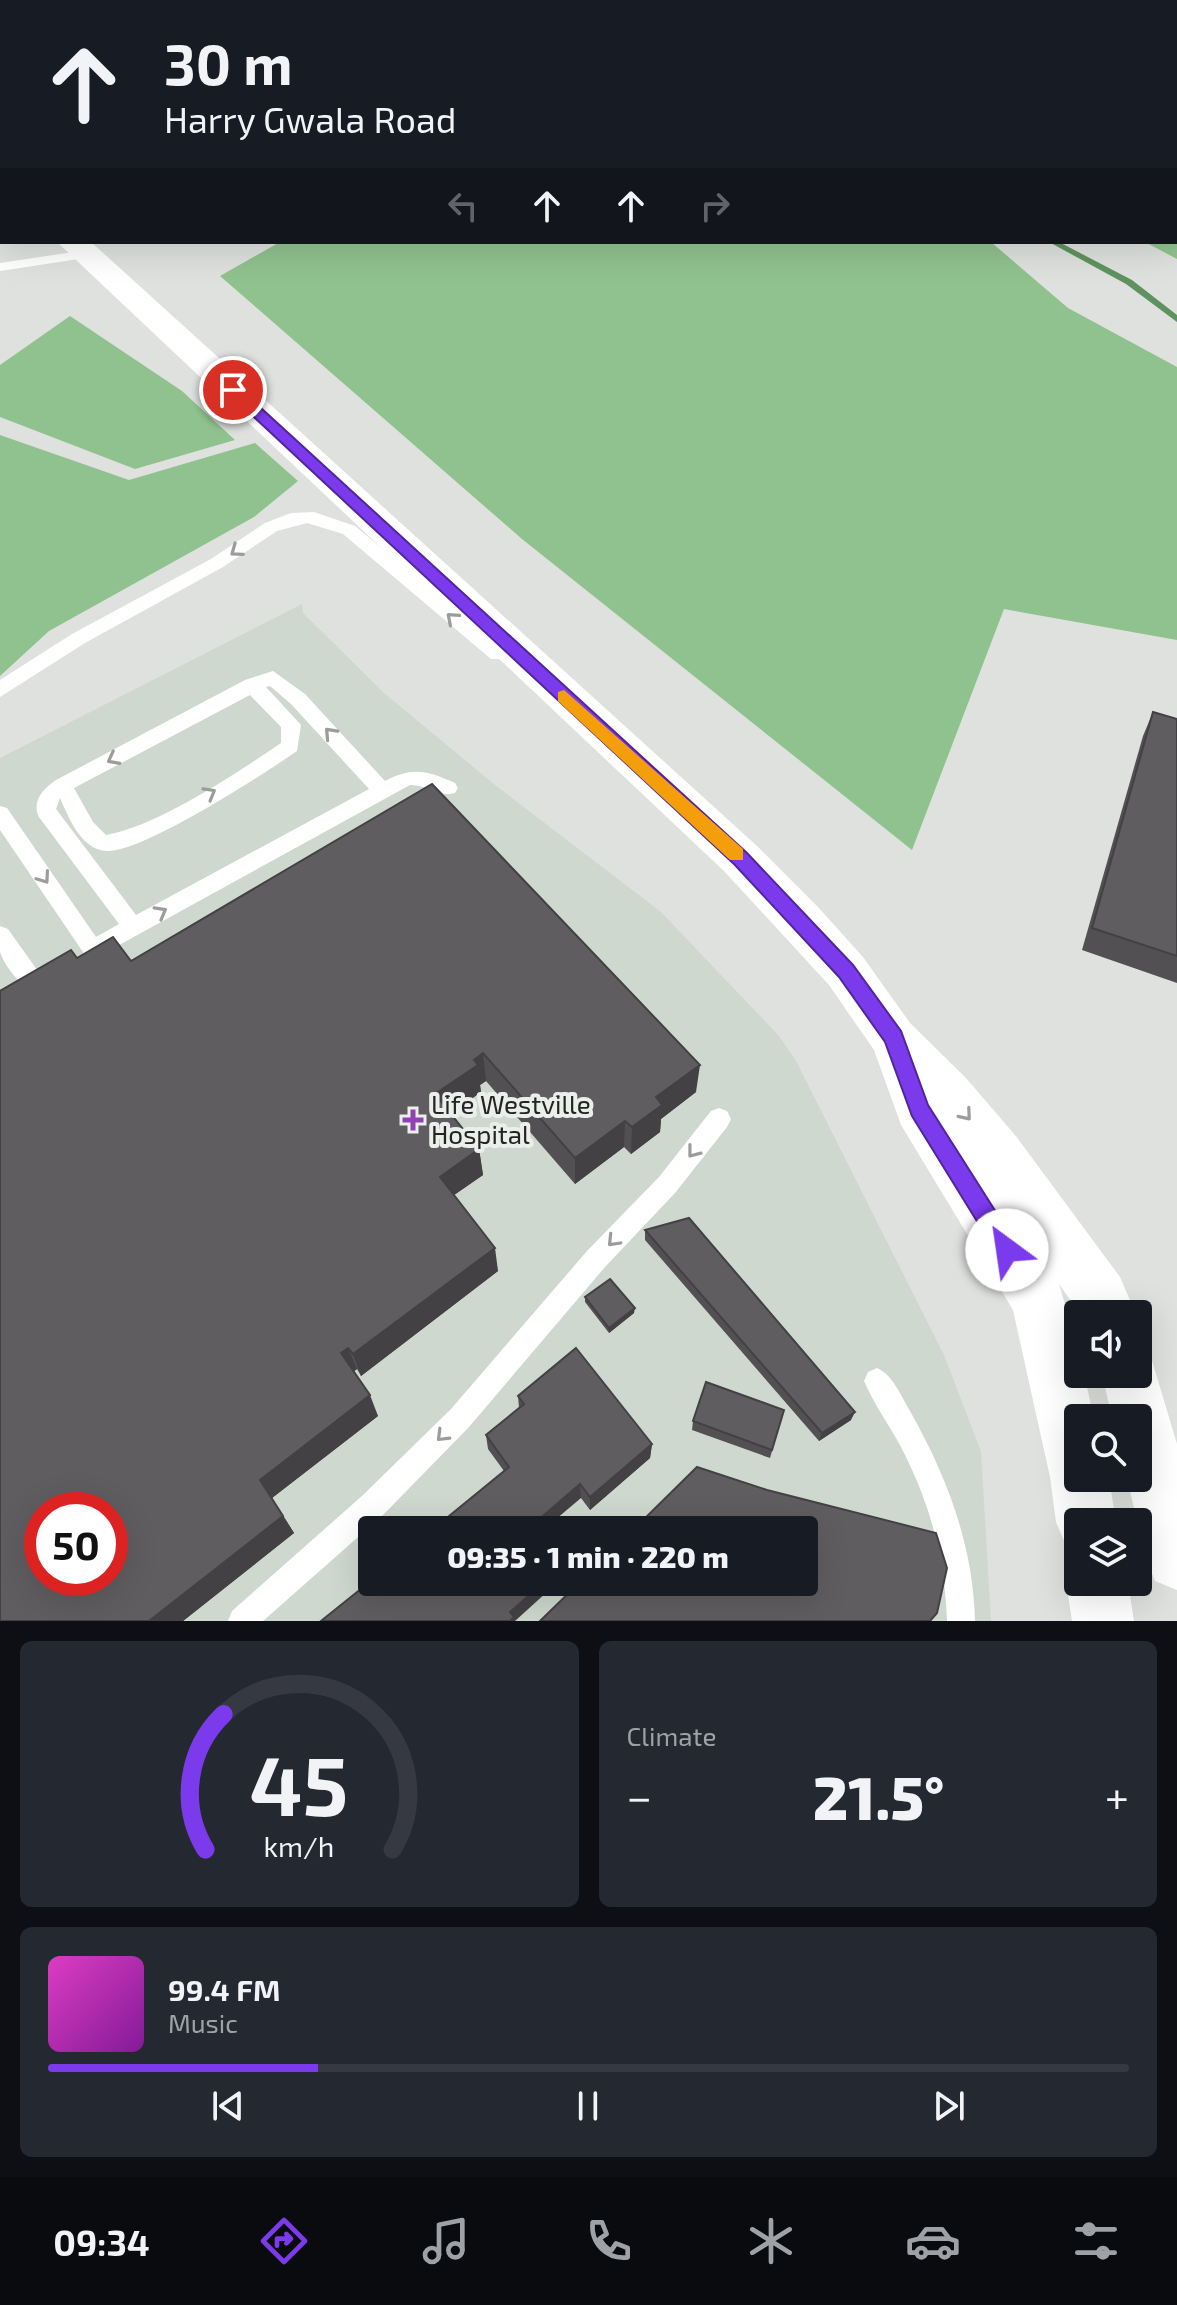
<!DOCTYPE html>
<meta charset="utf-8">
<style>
body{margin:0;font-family:"Exo 2",sans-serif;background:#242831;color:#f1f3f6;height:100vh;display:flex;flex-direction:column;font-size:30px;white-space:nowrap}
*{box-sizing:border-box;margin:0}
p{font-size:26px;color:#9ea1a6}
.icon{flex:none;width:44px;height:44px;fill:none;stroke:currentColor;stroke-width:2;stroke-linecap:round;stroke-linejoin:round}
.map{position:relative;height:1621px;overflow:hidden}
.drawer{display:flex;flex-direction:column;gap:20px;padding:20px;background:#0d0f14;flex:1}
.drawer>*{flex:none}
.banner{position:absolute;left:0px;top:0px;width:1178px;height:244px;box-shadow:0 8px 32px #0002;background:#171b24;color:#f1f3f6;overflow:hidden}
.controls{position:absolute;left:1064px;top:1300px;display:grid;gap:16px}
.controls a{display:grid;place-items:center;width:88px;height:88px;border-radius:8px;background:#171b24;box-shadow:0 8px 32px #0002;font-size:40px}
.speed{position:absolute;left:24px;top:1492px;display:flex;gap:16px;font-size:40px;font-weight:700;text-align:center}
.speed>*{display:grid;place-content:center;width:104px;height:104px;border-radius:50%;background:#171b24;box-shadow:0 8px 32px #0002;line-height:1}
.speed .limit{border:12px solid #d22;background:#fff;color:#111}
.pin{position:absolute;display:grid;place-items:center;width:68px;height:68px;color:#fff;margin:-34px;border:4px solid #fff;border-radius:50%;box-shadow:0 2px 8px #0007}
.me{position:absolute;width:88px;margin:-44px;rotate:329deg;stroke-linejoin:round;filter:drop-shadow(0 0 6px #0008)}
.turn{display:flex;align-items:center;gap:28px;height:168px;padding:0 32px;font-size:36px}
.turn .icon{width:104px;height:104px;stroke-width:2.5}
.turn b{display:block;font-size:56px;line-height:68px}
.lanes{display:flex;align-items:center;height:76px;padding:0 32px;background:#0003;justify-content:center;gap:40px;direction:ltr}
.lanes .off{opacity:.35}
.big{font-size:60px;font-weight:800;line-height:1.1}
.drawer .card{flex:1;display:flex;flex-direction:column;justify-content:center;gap:12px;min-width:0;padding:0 28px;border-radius:12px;background:#242831}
.drawer .dial{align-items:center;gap:0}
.dial svg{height:208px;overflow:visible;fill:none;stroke:#363941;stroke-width:7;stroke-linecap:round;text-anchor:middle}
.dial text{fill:#f1f3f6;stroke:none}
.song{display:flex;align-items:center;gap:24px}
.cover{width:96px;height:96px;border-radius:12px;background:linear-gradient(135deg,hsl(310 70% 55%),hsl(290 70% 35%))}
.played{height:8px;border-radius:4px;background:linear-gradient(90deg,#7c3aed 25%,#363941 25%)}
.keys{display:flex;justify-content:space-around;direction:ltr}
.heat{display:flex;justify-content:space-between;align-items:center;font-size:44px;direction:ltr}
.drawer .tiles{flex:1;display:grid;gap:20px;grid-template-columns:1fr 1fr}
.card:last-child{grid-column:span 2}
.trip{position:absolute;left:358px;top:1516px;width:460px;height:80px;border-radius:8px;background:#171b24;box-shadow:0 8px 32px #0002;font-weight:800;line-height:80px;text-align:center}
.tabs{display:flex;height:128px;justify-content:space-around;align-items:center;background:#090b0e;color:#9ea1a6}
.tabs .icon{width:56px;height:56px}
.tabs .active{color:#7c3aed}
.tabs b{font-size:36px;color:#f1f3f6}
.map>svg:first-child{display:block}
.built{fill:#ced8ce;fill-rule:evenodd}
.green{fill:#90c28f}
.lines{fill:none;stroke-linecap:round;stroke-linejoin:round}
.stream{fill:#609260;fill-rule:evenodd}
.lane{fill:#fff;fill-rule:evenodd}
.secondary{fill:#fff;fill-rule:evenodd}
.wall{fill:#535053}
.shaded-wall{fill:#434144}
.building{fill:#605d61;stroke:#434144;stroke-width:2;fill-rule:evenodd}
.oneway{stroke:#9c9c9c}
.route{fill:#7c3aed;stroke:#51269a;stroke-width:2}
.slow{fill:#f59e0b}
.poi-dot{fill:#9141b1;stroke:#ebefeb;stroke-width:3}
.labels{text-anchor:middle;stroke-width:8;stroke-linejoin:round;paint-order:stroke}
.poi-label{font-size:26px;fill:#232423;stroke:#ebefeb;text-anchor:start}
</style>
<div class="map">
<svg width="1177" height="1621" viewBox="0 0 1177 1621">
<rect width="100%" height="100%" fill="#dee1dd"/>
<!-- built -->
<path class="built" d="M302 604 303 613 384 693 495 785 661 912 779 1036 796 1061 944 1355 981 1452 991 1621H0V758ZM42 1510H110V1578H42ZM372 1530H804V1582H372Z"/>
<!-- green -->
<path class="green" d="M0 0H470L474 2H2V99Z
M569 0H1177V259L1145 242H1176V2Z
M280 242H991L1068 308 1177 367V640L1004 609 912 850 522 539 220 276Z
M70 316 182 391 235 440 135 469 0 417V365Z
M0 435 129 480 255 443 298 481 254 517 49 631 0 676Z"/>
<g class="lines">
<!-- stream -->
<path class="stream" d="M506 0H513L514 2H507Z
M1049 242H1059L1132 280 1177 315V322L1126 284Z"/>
<!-- lane -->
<path class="lane" d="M87 250 94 254 92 257 0 271V263Z
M314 512 355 526 503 649 506 654 503 659H491L343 534 307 523 277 531 223 567 85 643 0 697V680L72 634 211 559 265 523 291 513Z
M273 671 305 694 385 781C413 766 428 771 455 783L458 788 455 793C440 798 426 784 410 785L101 955 93 958 85 955 0 830V806L7 808 96 937 119 924 39 817C31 801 44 788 56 780L245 680ZM270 686 291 704 369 789 136 915 56 809 60 798C69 818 81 850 107 851 142 853 264 774 297 751L301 725 266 687ZM250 695 281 727V743C237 773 158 826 106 835L93 822 74 788Z
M0 926 8 929 40 974 43 981 40 988C24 993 5 967 0 952 0 945 0 934 0 926Z
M719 1108 727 1111 731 1119 727 1127 675 1193 605 1267 469 1427 383 1515 263 1621H228L232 1611 363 1495 451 1409 587 1251 659 1177 711 1111Z
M877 1368C893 1375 901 1396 910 1411 947 1477 973 1544 975 1621H947C945 1558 930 1503 901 1447 889 1425 874 1404 864 1381L868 1372Z"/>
<!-- secondary -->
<path class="secondary" d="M0 167 2 168V187L0 186Z
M57 242H91L756 845 817 906 863 957 910 1023 966 1078 1015 1135 1120 1277 1136 1314H1080L1059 1284 1078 1349V1374H1084L1094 1418H1078V1478H1109L1116 1522H1078V1549L1065 1543 1056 1522 1050 1477 1013 1310 901 1125 874 1050 829 985 724 871Z
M1138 1349 1150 1354 1177 1444V1590L1155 1581 1146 1559 1127 1478H1138V1418H1112L1102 1374H1138Z
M1078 1559V1582H1128L1134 1621H1072L1066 1582Z"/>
</g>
<!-- wall -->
<path class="wall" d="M1153 712 1177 719V983L1082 950 1143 736Z
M77 958 131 961 696 1092 661 1119 660 1132 631 1154 624 1147 575 1184 486 1081 480 1085 481 1092 451 1114 479 1149 483 1175 454 1195 498 1271 361 1376 357 1369 354 1371 378 1416 272 1498 294 1533 183 1621Z
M645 1230 851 1420 819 1441 645 1240Z
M585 1297 634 1313 609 1333 585 1302Z
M518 1396 652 1444 650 1458 590 1510 581 1498 504 1471 488 1449 486 1435 519 1408Z
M784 1410 770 1458 692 1430 693 1421Z"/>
<!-- shaded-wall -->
<path class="shaded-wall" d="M483 1053 486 1081 480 1085 481 1092 440 1121 435 1094 474 1060Z
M700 1065 696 1092 661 1119 660 1132 631 1154 632 1127 656 1097Z
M625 1121 624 1147 575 1184V1158Z
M479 1149 483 1175 444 1202 440 1177Z
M495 1248 498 1271 361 1376 353 1354Z
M635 1308 634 1313 609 1333V1328Z
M348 1348 357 1369 349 1375 341 1353Z
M370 1395 378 1416 272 1498 294 1533 183 1621H149L260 1480Z
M855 1412 851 1420 819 1441 822 1433Z
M652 1444 650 1458 590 1510V1497Z
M580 1484 581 1498 543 1530H529V1528Z
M544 1582H558L515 1621H510V1612Z"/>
<!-- building -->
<path class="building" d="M1153 712 1177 719V956L1092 928Z
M432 784 700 1065 656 1097 662 1105 632 1127 625 1121 575 1158 483 1053 474 1060 478 1065 435 1094 479 1149 440 1177 495 1248 353 1354 348 1348 341 1353 370 1395 260 1480 283 1516 149 1621H0V991L71 950 77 958 113 937 131 961ZM42 1510H110V1578H42Z
M689 1218 855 1412 822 1433 645 1230Z
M610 1279 635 1308 609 1328 585 1297Z
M576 1348 652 1444 590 1497 580 1484 529 1528 531 1530H432L509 1467 486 1435 524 1404 518 1396Z
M706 1382 784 1410 772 1450 693 1421Z
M697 1467 767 1490 936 1533 947 1568 937 1613 930 1621H540L580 1582H804V1530H633Z
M372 1580V1582H544L510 1612 514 1617 510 1621H321Z"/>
<!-- one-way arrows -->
<defs><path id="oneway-chevron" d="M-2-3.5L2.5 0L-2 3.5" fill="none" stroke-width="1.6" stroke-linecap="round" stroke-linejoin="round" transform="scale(2)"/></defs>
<g class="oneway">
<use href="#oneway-chevron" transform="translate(236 551) rotate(144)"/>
<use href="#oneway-chevron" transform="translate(452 618) rotate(-139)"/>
<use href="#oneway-chevron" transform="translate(330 733) rotate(-133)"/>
<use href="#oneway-chevron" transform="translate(113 759) rotate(152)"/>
<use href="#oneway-chevron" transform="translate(210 793) rotate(-30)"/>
<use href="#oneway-chevron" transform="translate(44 878) rotate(55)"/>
<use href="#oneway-chevron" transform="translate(161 912) rotate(-29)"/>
<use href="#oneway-chevron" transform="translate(966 1115) rotate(50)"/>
<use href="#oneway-chevron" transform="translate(693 1152) rotate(128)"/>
<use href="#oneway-chevron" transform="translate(613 1241) rotate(134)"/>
<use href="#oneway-chevron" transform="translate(442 1436) rotate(135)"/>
</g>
<!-- route -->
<path class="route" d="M228 387H238L747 853 853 965 901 1031 928 1105 1015 1242 1018 1250 1015 1257 1007 1260 999 1257 912 1116 885 1042 839 977 734 864 228 393Z"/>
<!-- slow -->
<path class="slow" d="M564 690 743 849V860H730L558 701V692Z"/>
<!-- markers -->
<path class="poi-dot" d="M409 1108h8v8h8v8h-8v8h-8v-8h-8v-8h8z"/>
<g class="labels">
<!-- poi labels -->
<g class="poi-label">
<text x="431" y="1114">Life Westville<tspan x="431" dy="30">Hospital</tspan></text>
</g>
</g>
</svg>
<div class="controls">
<a><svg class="icon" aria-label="sound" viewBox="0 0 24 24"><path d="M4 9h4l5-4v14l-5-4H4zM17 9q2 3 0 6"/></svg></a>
<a><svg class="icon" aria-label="search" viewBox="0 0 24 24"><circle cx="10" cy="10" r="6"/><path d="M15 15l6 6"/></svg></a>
<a><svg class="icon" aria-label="layers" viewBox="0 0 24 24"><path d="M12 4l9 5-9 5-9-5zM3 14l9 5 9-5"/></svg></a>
</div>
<div class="speed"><div class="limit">50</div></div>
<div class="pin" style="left:233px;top:390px;background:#d93025"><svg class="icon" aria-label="arrive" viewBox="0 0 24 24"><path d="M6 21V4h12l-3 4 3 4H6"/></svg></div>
<svg class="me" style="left:1007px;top:1250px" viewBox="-20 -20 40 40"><circle r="19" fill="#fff"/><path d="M0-13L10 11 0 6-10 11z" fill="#7c3aed"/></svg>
<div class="trip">09:35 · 1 min · 220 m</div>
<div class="banner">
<div class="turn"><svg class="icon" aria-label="ahead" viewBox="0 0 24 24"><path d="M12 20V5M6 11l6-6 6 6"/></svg><div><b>30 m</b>Harry Gwala Road</div></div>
<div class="lanes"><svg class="icon off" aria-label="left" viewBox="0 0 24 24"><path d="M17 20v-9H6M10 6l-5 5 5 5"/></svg><svg class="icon" aria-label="ahead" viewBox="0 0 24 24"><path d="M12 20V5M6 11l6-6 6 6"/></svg><svg class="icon" aria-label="ahead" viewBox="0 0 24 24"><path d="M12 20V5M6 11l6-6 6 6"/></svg><svg class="icon off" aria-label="right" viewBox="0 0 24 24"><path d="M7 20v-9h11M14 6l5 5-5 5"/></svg></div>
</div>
</div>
<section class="drawer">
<div class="tiles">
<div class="card dial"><svg viewBox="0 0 100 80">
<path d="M14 69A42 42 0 1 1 86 69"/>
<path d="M14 69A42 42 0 0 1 21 17" stroke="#7c3aed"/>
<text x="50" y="56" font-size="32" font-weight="700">45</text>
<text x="50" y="72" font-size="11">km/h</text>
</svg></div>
<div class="card"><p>Climate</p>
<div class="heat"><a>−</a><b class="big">21.5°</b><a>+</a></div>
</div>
<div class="card">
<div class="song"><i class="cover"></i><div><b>99.4 FM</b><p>Music</p></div></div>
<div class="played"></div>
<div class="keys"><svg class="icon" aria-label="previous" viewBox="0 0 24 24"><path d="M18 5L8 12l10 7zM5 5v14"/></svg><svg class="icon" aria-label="pause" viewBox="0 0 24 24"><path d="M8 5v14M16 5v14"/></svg><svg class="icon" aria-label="next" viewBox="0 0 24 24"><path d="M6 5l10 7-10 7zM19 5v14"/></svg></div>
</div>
</div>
</section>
<nav class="tabs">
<b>09:34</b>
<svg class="icon active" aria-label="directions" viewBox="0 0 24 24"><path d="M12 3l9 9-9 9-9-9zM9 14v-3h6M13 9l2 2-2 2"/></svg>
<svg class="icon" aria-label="music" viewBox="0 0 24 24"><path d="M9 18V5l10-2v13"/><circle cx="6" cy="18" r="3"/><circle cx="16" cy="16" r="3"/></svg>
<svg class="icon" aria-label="phone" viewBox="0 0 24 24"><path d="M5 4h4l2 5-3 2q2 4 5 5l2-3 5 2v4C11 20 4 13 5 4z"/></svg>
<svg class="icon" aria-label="climate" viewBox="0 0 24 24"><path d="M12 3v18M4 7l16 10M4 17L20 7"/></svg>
<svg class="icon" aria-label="car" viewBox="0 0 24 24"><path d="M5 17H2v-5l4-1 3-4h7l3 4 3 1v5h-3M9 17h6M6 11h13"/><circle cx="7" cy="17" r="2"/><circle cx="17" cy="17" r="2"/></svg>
<svg class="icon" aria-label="filters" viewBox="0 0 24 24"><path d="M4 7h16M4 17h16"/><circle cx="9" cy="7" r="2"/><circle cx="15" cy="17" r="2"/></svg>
</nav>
